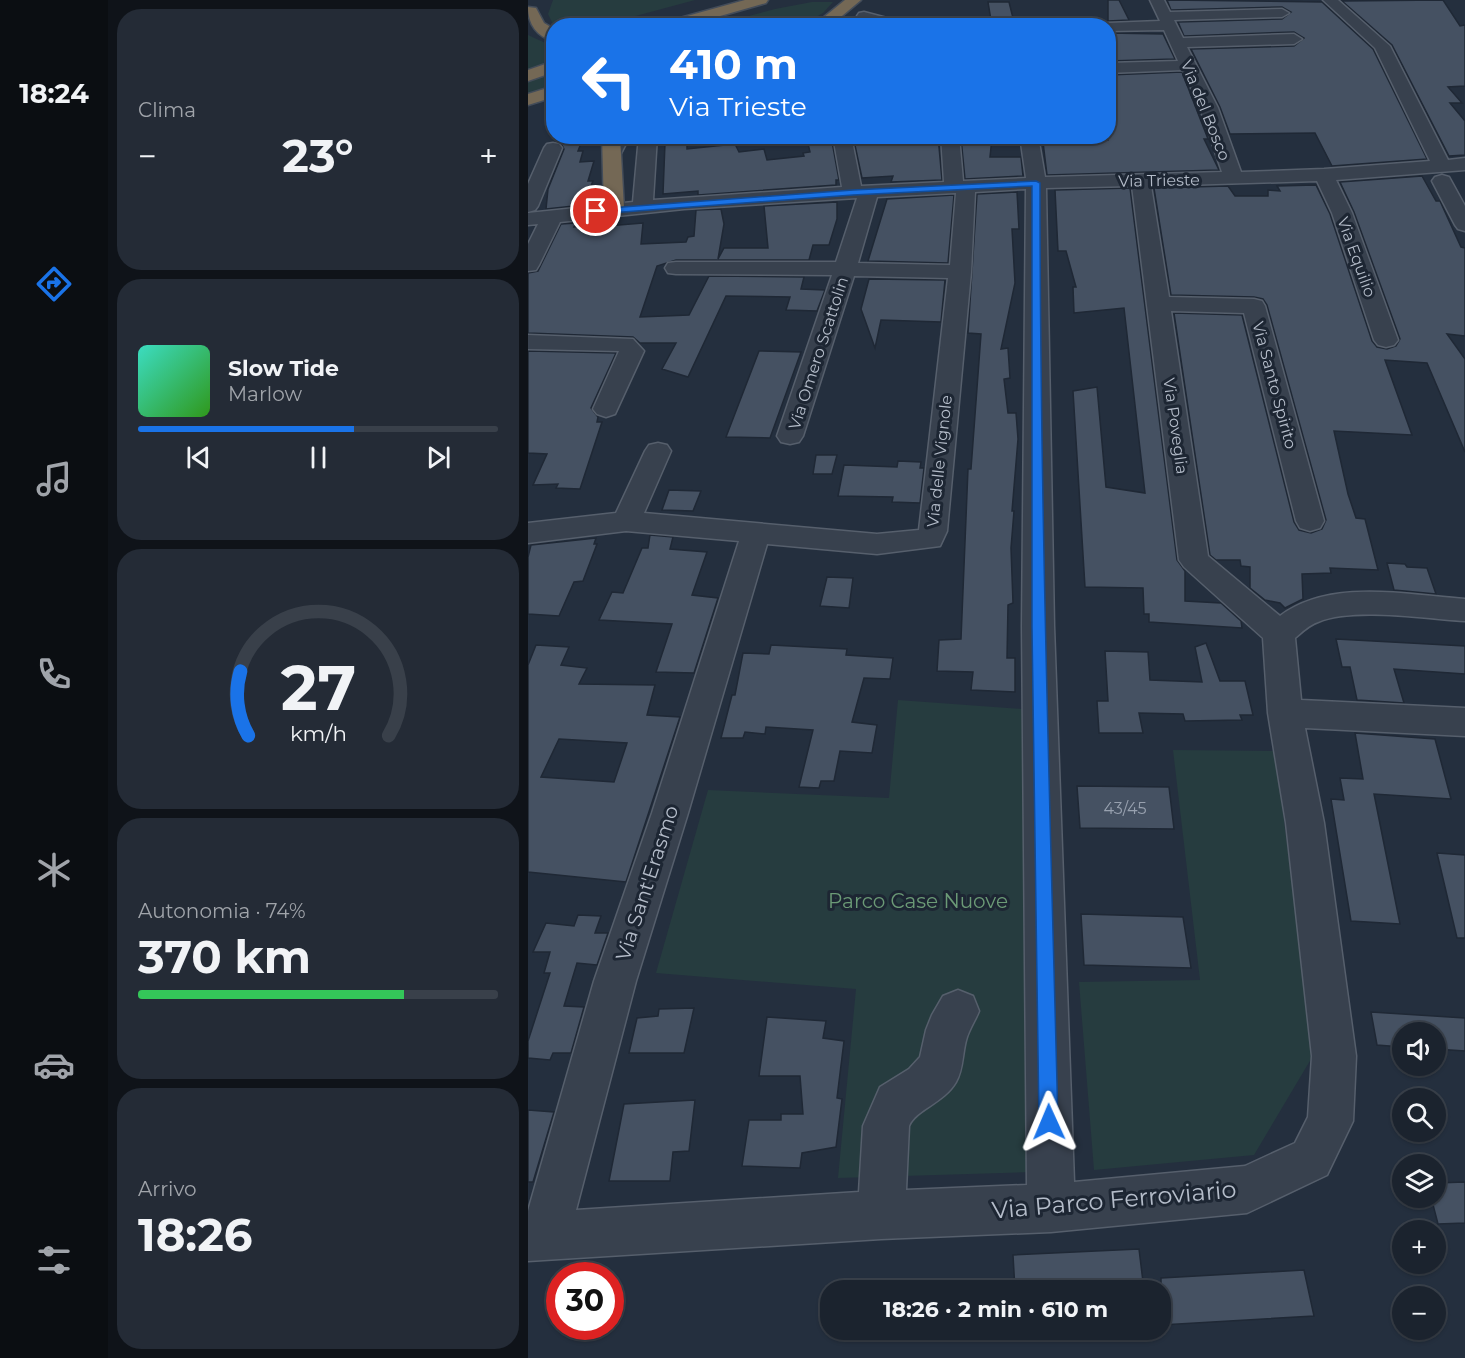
<!DOCTYPE html>
<html lang="it">
<meta charset="utf-8">
<style>
body{margin:0;font-family:Montserrat,sans-serif;background:#242b36;color:#f1f3f6;height:100vh;display:flex;flex-direction:column;font-size:22px;white-space:nowrap}
*{box-sizing:border-box;margin:0}
p{font-size:20px;color:#a0a4aa}
.icon{flex:none;width:33px;height:33px;fill:none;stroke:currentColor;stroke-width:2;stroke-linecap:round;stroke-linejoin:round}
.map{position:relative;flex:1;overflow:hidden}
.side{display:flex;flex-direction:column;gap:9px;padding:9px;background:#0f1319;width:420px}
.side>*{flex:none}
.guide{position:absolute;left:18px;top:18px;width:570px;height:126px;border-radius:24px;box-shadow:0 2px 4px #0004,0 0 0 2px #39404a;background:#1a73e8;color:#fff;overflow:hidden}
.controls{position:absolute;left:864px;top:1022px;display:grid;gap:12px}
.controls a{display:grid;place-items:center;width:54px;height:54px;border-radius:50%;background:#1b232e;box-shadow:0 2px 4px #0004,0 0 0 2px #39404a;font-size:30px}
.speed{position:absolute;left:18px;top:1262px;display:flex;gap:12px;font-size:30px;font-weight:700;text-align:center}
.speed>*{display:grid;place-content:center;width:78px;height:78px;border-radius:50%;background:#1b232e;box-shadow:0 2px 4px #0004,0 0 0 2px #39404a;line-height:1}
.speed .limit{border:9px solid #d22;background:#fff;color:#111}
.pin{position:absolute;display:grid;place-items:center;width:51px;height:51px;color:#fff;margin:-26px;border:3px solid #fff;border-radius:50%;box-shadow:0 2px 6px #0007}
.me{position:absolute;width:66px;margin:-33px;rotate:359deg;stroke-linejoin:round;filter:drop-shadow(0 0 4px #0008)}
.turn{display:flex;align-items:center;gap:21px;height:126px;padding:0 24px;font-size:27px}
.turn .icon{width:78px;height:78px;stroke-width:2.5}
.turn b{display:block;font-size:42px;line-height:51px}
.big{font-size:45px;font-weight:700;line-height:1.1}
.side .widget{flex:1;display:flex;flex-direction:column;justify-content:center;gap:9px;min-width:0;padding:0 21px;border-radius:24px;background:#242b36}
.side .dial{align-items:center;gap:0}
.dial svg{height:156px;overflow:visible;fill:none;stroke:#39404a;stroke-width:7;stroke-linecap:round;text-anchor:middle}
.dial text{fill:#f1f3f6;stroke:none}
.song{display:flex;align-items:center;gap:18px}
.cover{width:72px;height:72px;border-radius:9px;background:linear-gradient(135deg,hsl(170 70% 55%),hsl(110 70% 35%))}
.played{height:6px;border-radius:3px;background:linear-gradient(90deg,#1a73e8 60%,#39404a 60%)}
.keys{display:flex;justify-content:space-around;direction:ltr}
.heat{display:flex;justify-content:space-between;align-items:center;font-size:33px;direction:ltr}
.charge{height:9px;border-radius:4px;background:linear-gradient(90deg,#34c759 74%,#39404a 0)}
.trip{position:absolute;left:292px;top:1280px;width:351px;height:60px;border-radius:24px;background:#1b232e;box-shadow:0 2px 4px #0004,0 0 0 2px #39404a;font-weight:700;line-height:60px;text-align:center}
main{display:flex;flex:1;min-height:0}
.menu{display:flex;flex-direction:column;width:108px;justify-content:space-around;align-items:center;background:#0b0e12;color:#a0a4aa}
.menu .icon{width:42px;height:42px}
.menu .current{color:#1a73e8}
.menu b{font-size:27px;color:#f1f3f6}
.map>svg:first-child{display:block}
.green{fill:#263c3f}
.building{fill:#455162;stroke:#1f2835;stroke-width:1.5;fill-rule:evenodd}
.lines{fill:none;stroke-linecap:round;stroke-linejoin:round}
.minor-casing{stroke:#565f6c;stroke-width:3}
.highway-casing{stroke:#434c59;stroke-width:3}
.minor{fill:#38414e;fill-rule:evenodd}
.highway{fill:#746855;fill-rule:evenodd}
.route{fill:#1a73e8;stroke:#114b97;stroke-width:1.5}
.labels{text-anchor:middle;stroke-width:6;stroke-linejoin:round;paint-order:stroke}
.far-street-label{font-size:16px;fill:#b4bcc9;stroke:#1d2633}
.number-label{font-size:16px;fill:#98a1af}
.street-label{font-size:20px;fill:#b4bcc9;stroke:#1d2633}
.park-label{font-size:20px;fill:#6b9a76;stroke:#1d2633}
.near-street-label{font-size:24px;fill:#b4bcc9;stroke:#1d2633}
</style>
<main>
<nav class="menu">
<b>18:24</b>
<svg class="icon current" aria-label="directions" viewBox="0 0 24 24"><path d="M12 3l9 9-9 9-9-9zM9 14v-3h6M13 9l2 2-2 2"/></svg>
<svg class="icon" aria-label="music" viewBox="0 0 24 24"><path d="M9 18V5l10-2v13"/><circle cx="6" cy="18" r="3"/><circle cx="16" cy="16" r="3"/></svg>
<svg class="icon" aria-label="phone" viewBox="0 0 24 24"><path d="M5 4h4l2 5-3 2q2 4 5 5l2-3 5 2v4C11 20 4 13 5 4z"/></svg>
<svg class="icon" aria-label="climate" viewBox="0 0 24 24"><path d="M12 3v18M4 7l16 10M4 17L20 7"/></svg>
<svg class="icon" aria-label="car" viewBox="0 0 24 24"><path d="M5 17H2v-5l4-1 3-4h7l3 4 3 1v5h-3M9 17h6M6 11h13"/><circle cx="7" cy="17" r="2"/><circle cx="17" cy="17" r="2"/></svg>
<svg class="icon" aria-label="filters" viewBox="0 0 24 24"><path d="M4 7h16M4 17h16"/><circle cx="9" cy="7" r="2"/><circle cx="15" cy="17" r="2"/></svg>
</nav>
<section class="side">
<div class="widget"><p>Clima</p>
<div class="heat"><a>−</a><b class="big">23°</b><a>+</a></div>
</div>
<div class="widget">
<div class="song"><i class="cover"></i><div><b>Slow Tide</b><p>Marlow</p></div></div>
<div class="played"></div>
<div class="keys"><svg class="icon" aria-label="previous" viewBox="0 0 24 24"><path d="M18 5L8 12l10 7zM5 5v14"/></svg><svg class="icon" aria-label="pause" viewBox="0 0 24 24"><path d="M8 5v14M16 5v14"/></svg><svg class="icon" aria-label="next" viewBox="0 0 24 24"><path d="M6 5l10 7-10 7zM19 5v14"/></svg></div>
</div>
<div class="widget dial"><svg viewBox="0 0 100 80">
<path d="M14 69A42 42 0 1 1 86 69"/>
<path d="M14 69A42 42 0 0 1 10 36" stroke="#1a73e8"/>
<text x="50" y="56" font-size="32" font-weight="700">27</text>
<text x="50" y="72" font-size="11">km/h</text>
</svg></div>
<div class="widget"><p>Autonomia · 74%</p><b class="big">370 km</b><div class="charge"></div></div>
<div class="widget"><p>Arrivo</p><b class="big">18:26</b></div>
</section>
<div class="map">
<svg width="937" height="1358" viewBox="0 0 937 1358">
<rect width="100%" height="100%" fill="#242f3e"/>
<!-- green -->
<path class="green" d="M25 0H167L78 24 26 26 20 14Z
M284 2H305L295 13 274 25H187L247 9Z
M0 35 26 47 25 86 0 95Z
M370 700 494 709 504 1172 310 1178 328 989 128 973 180 790 361 798Z
M645 750 747 751 786 1054 726 1155 566 1170 551 982 672 980Z"/>
<!-- building -->
<path class="building" d="M580 0H591L601 20 580 21Z
M639 0 794 2 845 49 899 159 804 166 787 133 702 134 692 107 663 49 766 46 776 38 766 32 656 36 650 22 754 19 763 12 754 7 643 10Z
M915 0 932 26 937 25V86L920 87 934 103H922L937 121V155L921 156 864 45 814 1Z
M460 2H481L487 26H464Z
M580 33 635 34 647 59 580 61Z
M654 72 680 139H676L691 170 519 175 515 142 527 141 528 139 580 140V75Z
M29 136H56L50 151H55L52 162 66 161 60 181H65L55 205 18 209 20 189 36 149 33 143 27 141Z
M278 136H303L311 180H308V185L170 195V191L135 194 137 143 159 142V149L207 144 211 152 236 149 239 160 276 156 275 153 282 152Z
M325 136H339L341 142 384 136H410L414 180 363 182 365 176 334 178Z
M433 138H464L462 157H493L495 176 437 179Z
M894 176 908 201H912L933 247 937 248V336L919 334 937 359V452L899 363 857 360 884 435 806 431 820 494 828 518 837 519 850 570 802 568 803 573 774 574 775 599 757 608 752 603 737 600 722 588V567L713 566 712 560H688L682 555 646 313 714 315 766 522 771 530 783 533 794 529 798 520 739 305 735 299 726 297 643 295 626 188 700 186 707 196H740V190L752 191 749 186 788 185 802 214 844 341 849 347 859 349 868 346 872 339 826 212 812 182Z
M602 188 649 560 657 571V601L693 603 713 621 714 628 621 622V614H616L615 588 557 587 545 391 569 387 578 487 617 493 596 308 546 313 545 287H548L538 251H530L527 190Z
M489 192 491 229H484L487 283 473 349 480 348 482 378 476 379 480 413H488L490 439 484 511H486L483 548 485 603 480 605 479 658H487V692L443 690 445 672 409 671 411 640 433 639 440 469H443L453 334 440 333 449 194Z
M426 195 420 263 340 261 359 199Z
M309 202V219L301 245H285L281 260H148L129 266 112 317 161 315 181 276 276 277 273 289 297 290 289 311 258 310 262 297 198 296 160 377 134 369 148 343H112L105 337 0 333V273L10 271 33 224 48 223 46 227 57 226 56 228 115 223 113 244 158 242 160 237 166 236 168 210 193 209 196 224 190 259 196 248H240L236 206Z
M341 279 417 280 413 322 353 320 347 348 333 309Z
M0 351 88 353 63 408 70 417 69 422H74L52 489 28 488 30 484 5 485 19 454 0 453Z
M231 351 273 352 242 438 198 437Z
M288 455H309L304 474H285Z
M370 461 393 462 392 468H396L392 503 364 502 365 497 310 496 316 465 369 467Z
M141 490 173 491 165 511 134 510Z
M122 535 145 537 142 549 179 552 164 595 190 598 166 673 128 672 144 624 71 620 84 592 95 593 114 548H120Z
M68 538 66 544H69L55 581 46 582 31 616 0 614V557L3 545Z
M859 563 877 564 879 567 899 568 908 594 866 590Z
M299 577 325 578 321 608 292 606Z
M808 639 937 646V674L866 669 876 703 829 700 822 667H814Z
M678 643 692 681H717L725 715H712L714 720 657 721 655 714 611 713 615 733H571L569 701H580L577 651 620 652 622 680 674 682 667 647Z
M8 645 41 647 33 665 59 668 51 684 127 685 119 715 152 717 98 882 0 872V665ZM31 739 99 743 86 782 13 777Z
M243 645 319 649 318 655 365 658 362 679 336 678 324 722 349 725 344 753 312 751 306 781H293L291 788 271 787 285 730 238 727 237 734 217 732 215 738H193L204 695H207L215 653 241 654Z
M827 733 907 739 923 799 846 794 872 924 823 921 803 799 816 800 812 778 835 779Z
M549 786 641 787 646 829 552 828Z
M909 853 937 855V938H929Z
M553 914 655 917 663 968 556 965Z
M50 915 73 916 67 933H80L69 965 49 963 36 1006 56 1007 43 1053H25L22 1060 0 1058V1041L22 973H16L22 952H5L18 923 46 926Z
M166 1008 156 1053H101L109 1018 130 1016 131 1009Z
M843 1012 937 1018V1051L908 1049V1032H874V1047L849 1045Z
M239 1017 298 1021 295 1038 316 1041 309 1098 314 1099 308 1147 274 1153 272 1168 214 1166 221 1120H253V1114H275L272 1076H231Z
M167 1100 161 1151 145 1152 142 1181H81L96 1104Z
M0 1110 26 1112 5 1182H0Z
M937 1182V1223L910 1224 903 1197H908V1183Z
M611 1249 616 1290H487L485 1255Z
M776 1270 786 1316 633 1325V1278Z"/>
<g class="lines">
<!-- minor casing -->
<g class="minor-casing">
<path id="minor" d="M622 0H636L642 12 754 9 761 13 754 17 646 20 655 38 766 34 774 39 766 44 659 47 690 108 713 172 796 169 902 161 847 48 795 0H810L862 46 920 160 937 158V170L808 180 824 213 870 340 866 345 858 347 850 345 846 340 804 213 789 181 623 186 641 297 726 299 734 301 737 306 796 521 792 528 782 531 772 528 768 521 716 313 643 311 680 556 752 616C802 578 879 595 937 599V621C898 619 826 607 790 622 781 625 774 632 767 638L773 700 937 708V736L777 728 796 823 828 1056 825 1121 799 1175 719 1213 523 1232 353 1239 0 1261V1211L66 981 124 813 211 541 98 531 0 543V523L88 513 117 451 121 445 130 443 139 445 143 451 116 513 349 534 391 530 420 278 326 276 275 436 271 442 262 444 253 442 249 436 304 275 148 274 140 273 137 268 140 263 148 262H308L329 198 156 209 32 222 11 265 8 270 0 271V244L10 224 0 225V213L105 202 111 136H129L125 200 314 187 305 136H323L333 186 416 182 413 136H431L435 181 498 178 492 136H510L517 177 694 172 672 108 655 70 580 73V63L650 61 636 30 580 31V26H574L580 23 632 21ZM604 186 651 560 656 567 735 638 740 713 758 823 784 1056 780 1117 767 1143 717 1166 546 1182 526 626 518 188ZM498 189 494 626 499 1185 378 1190 381 1126C387 1110 416 1103 428 1082 436 1068 434 1052 439 1037 442 1028 448 1019 451 1011L445 996 430 990 415 996 404 1015 398 1030 392 1057 381 1069 352 1087 335 1126 331 1192 48 1210 108 981 160 813 239 544 349 554 412 546 419 531 443 272 447 192ZM428 193 422 265 330 263 349 197Z
M336 12 378 23 380 26H354L331 19 329 16 331 13Z
M84 136H102L90 159H78L75 155Z
M25 143 31 144 34 148 10 206 7 210 0 212V184L16 148 19 144Z
M914 175 921 177 937 206V231L930 229 927 225 904 181 907 177Z
M0 335 105 339 116 351 87 414 78 417 69 414 65 409 91 351 0 349Z"/>
</g>
<!-- highway casing -->
<g class="highway-casing">
<path id="highway" d="M217 0H240L238 3 157 26H132L134 23Z
M317 0H333L302 26H285Z
M0 7 8 8 16 23 26 29V41C9 37 0 24 0 7Z
M26 61V72L0 81V70Z
M26 86V97L0 105V94Z
M74 136H92L96 209 93 213H79L76 209Z"/>
</g>
<!-- minor -->
<use href="#minor" class="minor"/>
<!-- highway -->
<use href="#highway" class="highway"/>
</g>
<!-- route -->
<path class="route" d="M508 181 512 183C512 496 522 809 530 1122L527 1128 521 1131 514 1128 511 1122 504 627V186L325 195 68 214 63 211 68 209 325 190Z"/>
<g class="labels">
<!-- far-street labels -->
<g class="far-street-label">
<text transform="translate(678 110) rotate(68)" y="6">Via del Bosco</text>
<text transform="translate(631 180) rotate(-1)" y="6">Via Trieste</text>
<text transform="translate(829 257) rotate(70)" y="6">Via Equilio</text>
<text transform="translate(290 353) rotate(-72)" y="6">Via Omero Scattolin</text>
<text transform="translate(747 385) rotate(75)" y="6">Via Santo Spirito</text>
<text transform="translate(648 426) rotate(82)" y="6">Via Poveglia</text>
<text transform="translate(411 461) rotate(-84)" y="6">Via delle Vignole</text>
</g>
<!-- number labels -->
<g class="number-label">
<text x="597" y="814">43/45</text>
</g>
<!-- street labels -->
<g class="street-label">
<text transform="translate(119 883) rotate(-72)" y="7">Via Sant'Erasmo</text>
</g>
<!-- park labels -->
<g class="park-label">
<text x="390" y="908">Parco Case Nuove</text>
</g>
<!-- near-street labels -->
<g class="near-street-label">
<text transform="translate(586 1200) rotate(-5)" y="8">Via Parco Ferroviario</text>
</g>
</g>
</svg>
<div class="controls">
<a><svg class="icon" aria-label="sound" viewBox="0 0 24 24"><path d="M4 9h4l5-4v14l-5-4H4zM17 9q2 3 0 6"/></svg></a>
<a><svg class="icon" aria-label="search" viewBox="0 0 24 24"><circle cx="10" cy="10" r="6"/><path d="M15 15l6 6"/></svg></a>
<a><svg class="icon" aria-label="layers" viewBox="0 0 24 24"><path d="M12 4l9 5-9 5-9-5zM3 14l9 5 9-5"/></svg></a>
<a>+</a>
<a>−</a>
</div>
<div class="speed"><div class="limit">30</div></div>
<div class="pin" style="left:68px;top:211px;background:#d93025"><svg class="icon" aria-label="arrive" viewBox="0 0 24 24"><path d="M6 21V4h12l-3 4 3 4H6"/></svg></div>
<svg class="me" style="left:521px;top:1122px" viewBox="-20 -20 40 40"><path d="M0-17L14 15 0 8-14 15z" fill="#1a73e8" stroke="#fff" stroke-width="4"/></svg>
<div class="trip">18:26 · 2 min · 610 m</div>
<div class="guide">
<div class="turn"><svg class="icon" aria-label="left" viewBox="0 0 24 24"><path d="M17 20v-9H6M10 6l-5 5 5 5"/></svg><div><b>410 m</b>Via Trieste</div></div>
</div>
</div>
</main>
